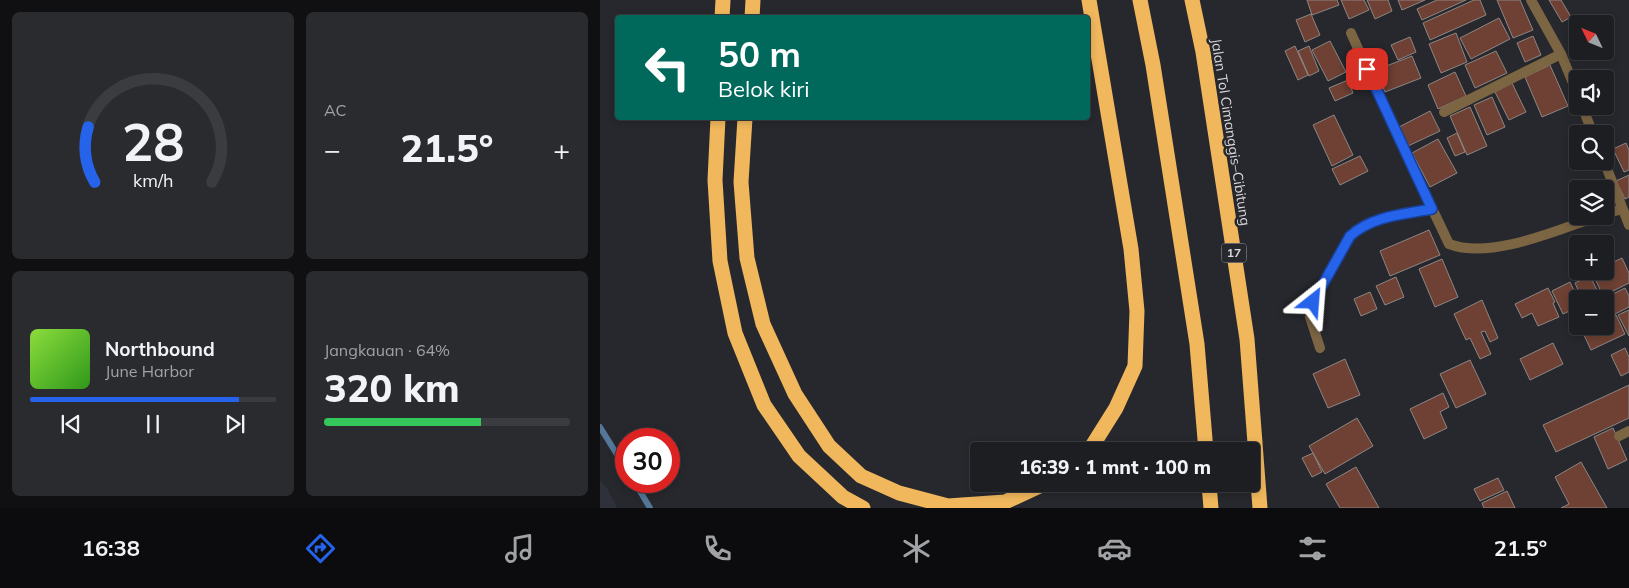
<!DOCTYPE html>
<html lang="id">
<meta charset="utf-8">
<style>
body{margin:0;font-family:Mulish,sans-serif;background:#2a2b2f;color:#f1f3f6;height:100vh;display:flex;flex-direction:column;font-size:19px;white-space:nowrap}
*{box-sizing:border-box;margin:0}
p{font-size:16px;color:#a0a2a5}
.icon{flex:none;width:28px;height:28px;fill:none;stroke:currentColor;stroke-width:2;stroke-linecap:round;stroke-linejoin:round}
.map{position:relative;flex:1;overflow:hidden}
.sheet{display:flex;flex-direction:column;gap:12px;padding:12px;background:#101013;width:600px}
.sheet>*{flex:none}
.guide{position:absolute;left:15px;top:15px;width:475px;height:105px;border-radius:5px;box-shadow:0 2px 8px #0003,0 0 0 1px #3b3c40;background:#00695c;color:#fff;overflow:hidden}
.needle{width:32px;rotate:313deg}
.tools{position:absolute;left:969px;top:15px;display:grid;gap:10px}
.tools a{display:grid;place-items:center;width:45px;height:45px;border-radius:5px;background:#1d1e22;box-shadow:0 2px 8px #0003,0 0 0 1px #3b3c40;font-size:25px}
.speed{position:absolute;left:15px;top:428px;display:flex;gap:10px;font-size:25px;font-weight:700;text-align:center}
.speed>*{display:grid;place-content:center;width:65px;height:65px;border-radius:50%;background:#1d1e22;box-shadow:0 2px 8px #0003,0 0 0 1px #3b3c40;line-height:1}
.speed .limit{border:8px solid #d22;background:#fff;color:#111}
.pin{position:absolute;display:grid;place-items:center;width:42px;height:42px;color:#fff;margin:-21px;border-radius:10px;box-shadow:0 2px 8px #0006}
.me{position:absolute;width:55px;margin:-28px;rotate:28deg;stroke-linejoin:round;filter:drop-shadow(0 0 4px #0008)}
.turn{display:flex;align-items:center;gap:18px;height:105px;padding:0 20px;font-size:22px}
.turn .icon{width:65px;height:65px;stroke-width:2.5}
.turn b{display:block;font-size:35px;line-height:42px}
.big{font-size:38px;font-weight:800;line-height:1.1}
.sheet .widget{flex:1;display:flex;flex-direction:column;justify-content:center;gap:8px;min-width:0;padding:0 18px;border-radius:8px;background:#2a2b2f}
.sheet .dial{align-items:center;gap:0}
.dial svg{height:130px;overflow:visible;fill:none;stroke:#3b3c40;stroke-width:7;stroke-linecap:round;text-anchor:middle}
.dial text{fill:#f1f3f6;stroke:none}
.song{display:flex;align-items:center;gap:15px}
.cover{width:60px;height:60px;border-radius:8px;background:linear-gradient(135deg,hsl(90 70% 55%),hsl(110 70% 35%))}
.played{height:5px;border-radius:2px;background:linear-gradient(90deg,#2563eb 85%,#3b3c40 85%)}
.keys{display:flex;justify-content:space-around;direction:ltr}
.heat{display:flex;justify-content:space-between;align-items:center;font-size:28px;direction:ltr}
.charge{height:8px;border-radius:4px;background:linear-gradient(90deg,#34c759 64%,#3b3c40 0)}
.sheet .tiles{flex:1;display:grid;gap:12px;grid-template-columns:repeat(2,1fr)}
.trip{position:absolute;left:370px;top:442px;width:290px;height:50px;border-radius:5px;background:#1d1e22;box-shadow:0 2px 8px #0003,0 0 0 1px #3b3c40;font-weight:800;line-height:50px;text-align:center}
.dock{display:flex;height:80px;justify-content:space-around;align-items:center;background:#0c0c0e;color:#a0a2a5}
.dock .icon{width:35px;height:35px}
.dock .on{color:#2563eb}
.dock b{font-size:22px;color:#f1f3f6}
main{display:flex;flex:1;min-height:0}
.map>svg:first-child{display:block}
.built{fill:#2e303a}
.lines{fill:none;stroke-linecap:round;stroke-linejoin:round}
.stream{stroke:#547699;stroke-width:6}
.building{fill:#6e4134;stroke:#8d8684}
.lane{stroke:#7b6543;stroke-width:10}
.street{stroke:#7b6543;stroke-width:10}
.highway{stroke:#f0b75c;stroke-width:15}
.route-casing{stroke:#184099;stroke-width:12}
.route{stroke:#2563eb;stroke-width:9}
.labels{text-anchor:middle;stroke-width:5;stroke-linejoin:round;paint-order:stroke}
.shield{fill:#27282d;stroke:#a3a3a7;stroke-width:1}
.shield-label{font-size:12px;font-weight:bold;fill:#d8d8db}
.street-label{font-size:14px;fill:#d8d8db;stroke:#27282d}
</style>
<main>
<section class="sheet">
<div class="tiles">
<div class="widget dial"><svg viewBox="0 0 100 80">
<path d="M14 69A42 42 0 1 1 86 69"/>
<path d="M14 69A42 42 0 0 1 10 35" stroke="#2563eb"/>
<text x="50" y="56" font-size="32" font-weight="700">28</text>
<text x="50" y="72" font-size="11">km/h</text>
</svg></div>
<div class="widget"><p>AC</p>
<div class="heat"><a>−</a><b class="big">21.5°</b><a>+</a></div>
</div>
<div class="widget">
<div class="song"><i class="cover"></i><div><b>Northbound</b><p>June Harbor</p></div></div>
<div class="played"></div>
<div class="keys"><svg class="icon" aria-label="previous" viewBox="0 0 24 24"><path d="M18 5L8 12l10 7zM5 5v14"/></svg><svg class="icon" aria-label="pause" viewBox="0 0 24 24"><path d="M8 5v14M16 5v14"/></svg><svg class="icon" aria-label="next" viewBox="0 0 24 24"><path d="M6 5l10 7-10 7zM19 5v14"/></svg></div>
</div>
<div class="widget"><p>Jangkauan · 64%</p><b class="big">320 km</b><div class="charge"></div></div>
</div>
</section>
<div class="map">
<svg width="1029" height="508" viewBox="0 0 1029 508">
<rect width="100%" height="100%" fill="#27282d"/>
<!-- built -->
<path class="built" d="M0 480 7 488 17 508H0Z"/>
<g class="lines">
<!-- stream -->
<path class="stream" d="M0 427 26 469
M34 481 50 508"/>
</g>
<!-- building -->
<path class="building" d="M707 0H737L739 5 712 15Z
M741 0H764L769 10 749 19Z
M767 0H788L792 11 775 19Z
M798 0H825L802 10Z
M837 0H866L822 20 817 9Z
M874 0H880L886 15 830 40 823 23Z
M897 0H920L933 30 913 38Z
M949 0H961L971 17 962 22Z
M711 14 720 35 705 42 696 20Z
M899 18 910 39 871 59 860 38Z
M856 33 867 62 841 73 829 44Z
M933 36 941 55 925 62 917 43Z
M810 37 816 52 798 60 791 45Z
M730 41 746 72 728 81 712 50Z
M695 46 708 75 698 80 685 51Z
M709 46 719 71 709 76 698 51Z
M896 51 907 73 875 88 865 65Z
M812 56 821 78 785 92 776 70Z
M950 65 968 106 942 117 925 77Z
M855 72 866 96 838 109 828 85Z
M748 80 753 93 735 101 729 88Z
M912 83 926 112 909 120 895 92Z
M892 97 905 127 887 135 874 105Z
M870 107 887 146 867 155 850 116Z
M830 111 840 131 808 146 799 127Z
M734 115 753 155 732 166 713 125Z
M857 133 865 152 855 156 847 138Z
M838 139 857 173 830 187 812 153Z
M1026 143 1029 150V170L1024 172 1013 149Z
M760 156 768 171 740 185 732 169Z
M1029 175V197L1025 199 1016 181Z
M829 230 840 255 790 276 780 251Z
M1022 258 1029 273V283L1003 296 992 272 1005 271V266Z
M842 259 858 297 835 307 819 269Z
M990 276 1000 296 995 299H982L975 283Z
M796 277 804 297 785 305 776 286Z
M970 282 978 299V307L963 314 952 291Z
M948 288 955 302 953 303 959 317 938 326 932 313 922 318 915 304Z
M1025 288 1029 296V307L1011 316 1005 304V299H1003Z
M770 292 777 309 761 316 754 299Z
M882 300 898 338 890 342 885 331 881 332 891 354 880 359 870 338 866 340 854 314Z
M1029 310V336L1018 315Z
M1016 315 1025 334 991 350 982 331 993 326H1005V320Z
M953 343 963 364 930 380 920 359Z
M1025 348 1029 357V372L1021 376 1011 355Z
M745 359 760 395 728 408 713 374Z
M870 360 886 394 856 408 840 374Z
M1029 385V418L956 452 943 425Z
M843 393 849 407 840 412 847 428 824 439 810 409Z
M757 418 773 446 725 474 709 446Z
M1013 428 1027 460 1008 469 994 437Z
M713 453 722 472 712 477 702 458Z
M981 462 1007 508H961L969 504 955 477Z
M756 467 779 508H740L726 484Z
M898 478 904 490 880 501 874 489Z
M907 491 915 508H884L882 503Z"/>
<g class="lines">
<!-- lane -->
<path class="lane" d="M1019 436 1029 431"/>
<!-- street -->
<path class="street" d="M931 0 961 54 978 95
M751 33 791 122 849 244C891 260 957 230 999 216
M982 106 993 134
M844 112 961 54
M1004 161 1029 225
M1005 214 1022 209
M720 348 710 317V311L729 272 750 236 758 229 768 223 799 214 832 209"/>
<!-- highway -->
<path class="highway" d="M489 0 531 249 537 311 535 366 516 408 489 451
M540 0 553 65 597 344 606 451
M592 0 603 52 647 339 660 508
M122 18 123 0
M152 18 153 0
M118 118 115 180 120 261 135 333 164 405 199 456 243 497 263 508
M145 118 141 182 147 258 163 324 195 394 229 446 261 476 299 493 348 506 405 502 444 484
M609 484 611 508"/>
</g>
<g class="lines">
<!-- route casing -->
<g class="route-casing">
<path id="route" d="M713 302 750 236C772 216 804 214 832 209L767 69"/>
</g>
<!-- route -->
<use href="#route" class="route"/>
</g>
<g class="labels">
<!-- shield labels -->
<rect class="shield" x="621.5" y="243.5" width="25" height="19" rx="4"/>
<g class="shield-label">
<text x="634" y="257">17</text>
</g>
<!-- street labels -->
<g class="street-label">
<text transform="translate(631 132) rotate(81)" y="5">Jalan Tol Cimanggis–Cibitung</text>
</g>
</g>
</svg>
<div class="tools">
<a><svg class="needle" viewBox="-14 -14 28 28"><path d="M0-13l5 13h-10z" fill="#e53935"/><path d="M0 13l5-13h-10z" fill="#a0a2a5"/></svg></a>
<a><svg class="icon" aria-label="sound" viewBox="0 0 24 24"><path d="M4 9h4l5-4v14l-5-4H4zM17 9q2 3 0 6"/></svg></a>
<a><svg class="icon" aria-label="search" viewBox="0 0 24 24"><circle cx="10" cy="10" r="6"/><path d="M15 15l6 6"/></svg></a>
<a><svg class="icon" aria-label="layers" viewBox="0 0 24 24"><path d="M12 4l9 5-9 5-9-5zM3 14l9 5 9-5"/></svg></a>
<a>+</a>
<a>−</a>
</div>
<div class="speed"><div class="limit">30</div></div>
<div class="pin" style="left:767px;top:69px;background:#d93025"><svg class="icon" aria-label="arrive" viewBox="0 0 24 24"><path d="M6 21V4h12l-3 4 3 4H6"/></svg></div>
<svg class="me" style="left:713px;top:302px" viewBox="-20 -20 40 40"><path d="M0-17L14 15 0 8-14 15z" fill="#2563eb" stroke="#fff" stroke-width="4"/></svg>
<div class="trip">16:39 · 1 mnt · 100 m</div>
<div class="guide">
<div class="turn"><svg class="icon" aria-label="left" viewBox="0 0 24 24"><path d="M17 20v-9H6M10 6l-5 5 5 5"/></svg><div><b>50 m</b>Belok kiri</div></div>
</div>
</div>
</main>
<nav class="dock">
<b>16:38</b>
<svg class="icon on" aria-label="directions" viewBox="0 0 24 24"><path d="M12 3l9 9-9 9-9-9zM9 14v-3h6M13 9l2 2-2 2"/></svg>
<svg class="icon" aria-label="music" viewBox="0 0 24 24"><path d="M9 18V5l10-2v13"/><circle cx="6" cy="18" r="3"/><circle cx="16" cy="16" r="3"/></svg>
<svg class="icon" aria-label="phone" viewBox="0 0 24 24"><path d="M5 4h4l2 5-3 2q2 4 5 5l2-3 5 2v4C11 20 4 13 5 4z"/></svg>
<svg class="icon" aria-label="climate" viewBox="0 0 24 24"><path d="M12 3v18M4 7l16 10M4 17L20 7"/></svg>
<svg class="icon" aria-label="car" viewBox="0 0 24 24"><path d="M5 17H2v-5l4-1 3-4h7l3 4 3 1v5h-3M9 17h6M6 11h13"/><circle cx="7" cy="17" r="2"/><circle cx="17" cy="17" r="2"/></svg>
<svg class="icon" aria-label="filters" viewBox="0 0 24 24"><path d="M4 7h16M4 17h16"/><circle cx="9" cy="7" r="2"/><circle cx="15" cy="17" r="2"/></svg>
<b>21.5°</b>
</nav>
